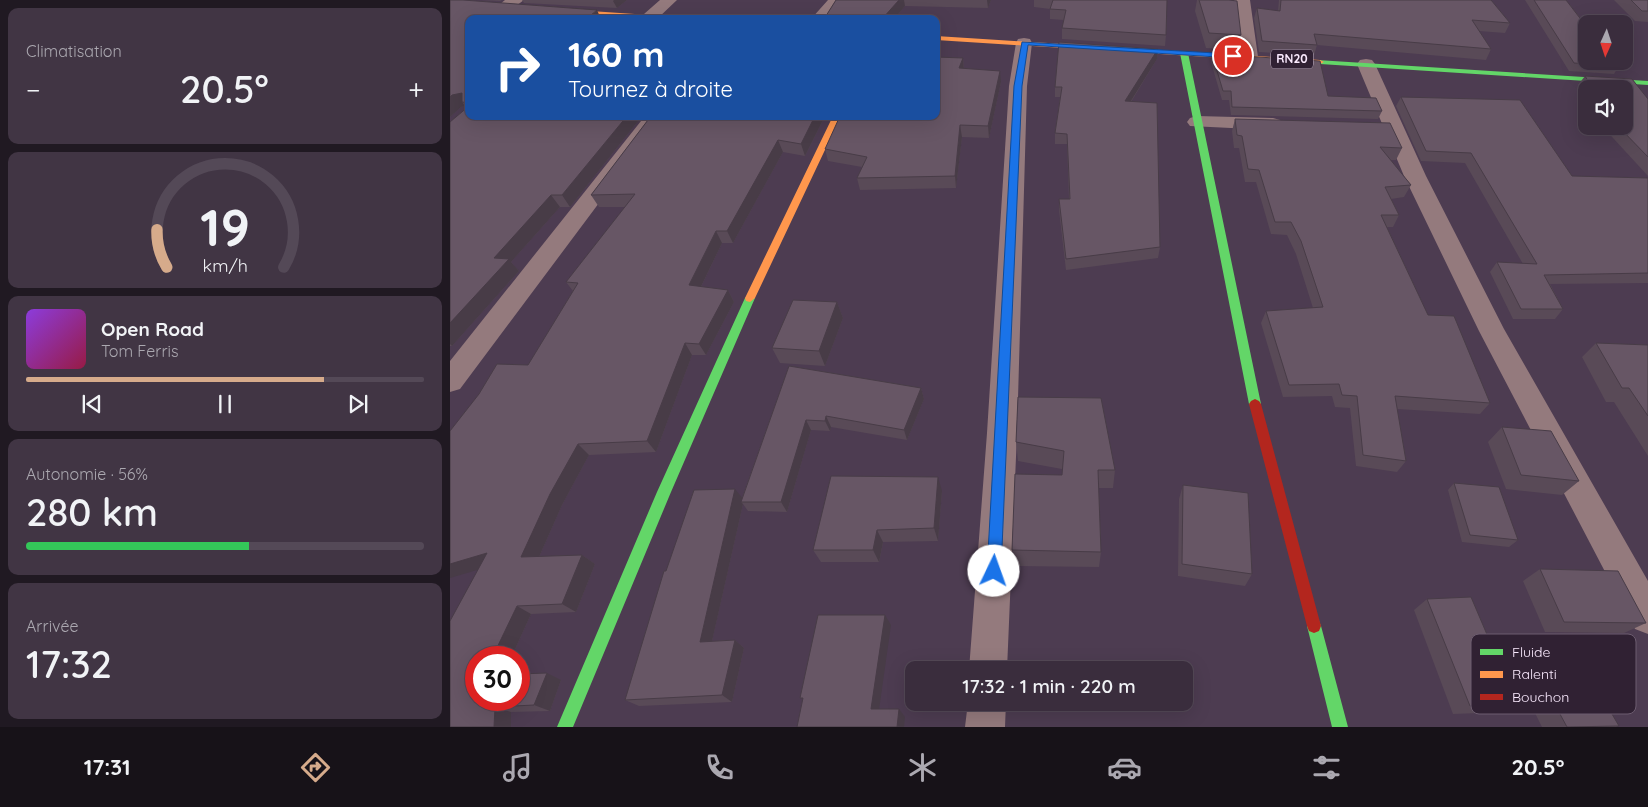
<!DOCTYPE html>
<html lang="fr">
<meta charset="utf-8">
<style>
body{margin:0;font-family:Quicksand,sans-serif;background:#413544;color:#f1f3f6;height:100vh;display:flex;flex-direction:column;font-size:19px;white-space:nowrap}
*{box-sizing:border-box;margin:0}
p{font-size:16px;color:#aba8b0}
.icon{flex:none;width:28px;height:28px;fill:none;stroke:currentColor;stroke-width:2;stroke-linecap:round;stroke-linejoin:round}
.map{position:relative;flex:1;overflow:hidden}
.drawer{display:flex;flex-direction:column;gap:8px;padding:8px;background:#201922;width:450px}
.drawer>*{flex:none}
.hud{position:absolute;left:15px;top:15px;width:475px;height:105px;border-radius:10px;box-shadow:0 5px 20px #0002,0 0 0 1px #544957;background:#1a4fa0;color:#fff;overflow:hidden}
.needle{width:32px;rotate:183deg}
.buttons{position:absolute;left:1128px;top:15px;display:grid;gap:10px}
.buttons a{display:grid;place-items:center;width:55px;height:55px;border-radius:10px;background:#3a2d3d;box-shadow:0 5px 20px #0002,0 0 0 1px #544957;font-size:25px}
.speed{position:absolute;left:15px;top:646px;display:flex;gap:10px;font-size:25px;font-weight:700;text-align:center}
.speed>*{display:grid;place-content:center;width:65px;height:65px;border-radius:50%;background:#3a2d3d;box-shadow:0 5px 20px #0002,0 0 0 1px #544957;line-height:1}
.speed .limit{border:8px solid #d22;background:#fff;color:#111}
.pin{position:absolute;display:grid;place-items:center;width:42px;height:42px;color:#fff;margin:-21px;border:2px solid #fff;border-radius:50%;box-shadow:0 1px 5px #0007}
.me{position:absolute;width:55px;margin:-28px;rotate:3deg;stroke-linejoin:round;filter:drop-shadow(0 0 4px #0008)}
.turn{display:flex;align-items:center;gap:18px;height:105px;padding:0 20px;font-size:22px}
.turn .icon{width:65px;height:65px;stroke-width:2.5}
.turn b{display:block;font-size:35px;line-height:42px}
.big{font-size:38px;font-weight:600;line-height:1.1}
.drawer .tile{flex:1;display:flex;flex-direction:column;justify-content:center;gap:8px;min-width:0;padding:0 18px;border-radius:10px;background:#413544}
.drawer .dial{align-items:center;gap:0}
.dial svg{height:130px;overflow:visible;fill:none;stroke:#544957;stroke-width:7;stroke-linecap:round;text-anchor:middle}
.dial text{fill:#f1f3f6;stroke:none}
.song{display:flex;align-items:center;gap:15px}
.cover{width:60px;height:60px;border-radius:8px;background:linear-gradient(135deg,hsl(270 70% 55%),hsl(340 70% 35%))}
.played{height:5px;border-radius:2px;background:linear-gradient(90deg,#d6ab8b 75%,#544957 75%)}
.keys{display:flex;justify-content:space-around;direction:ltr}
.heat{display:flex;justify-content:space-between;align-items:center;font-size:28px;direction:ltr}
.charge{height:8px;border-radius:4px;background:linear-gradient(90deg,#34c759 56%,#544957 0)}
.trip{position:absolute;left:455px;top:661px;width:288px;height:50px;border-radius:10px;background:#3a2d3d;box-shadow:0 5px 20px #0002,0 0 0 1px #544957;font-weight:600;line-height:50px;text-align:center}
.tabs{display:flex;height:80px;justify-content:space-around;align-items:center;background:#171218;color:#aba8b0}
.tabs .icon{width:35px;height:35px}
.tabs .current{color:#d6ab8b}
.tabs b{font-size:22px;color:#f1f3f6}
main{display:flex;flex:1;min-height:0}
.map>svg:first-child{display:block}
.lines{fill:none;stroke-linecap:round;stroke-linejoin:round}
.street{fill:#947a7d;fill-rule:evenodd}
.fast{fill:#63d668;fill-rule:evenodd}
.slow{fill:#ff974d;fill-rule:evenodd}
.jam{fill:#b3261e;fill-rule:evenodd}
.wall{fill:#594a57}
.shaded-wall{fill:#483c47}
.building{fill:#675665;stroke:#483c47}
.route{fill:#1a73e8;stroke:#114b97}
.labels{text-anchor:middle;stroke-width:4;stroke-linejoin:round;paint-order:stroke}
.shield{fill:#302133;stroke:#bdaec1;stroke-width:1}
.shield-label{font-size:12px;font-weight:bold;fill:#faeafe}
.key{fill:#302133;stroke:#6d5d70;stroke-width:1}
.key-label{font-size:14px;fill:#faeafe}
</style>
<main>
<section class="drawer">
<div class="tile"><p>Climatisation</p>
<div class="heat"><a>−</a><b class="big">20.5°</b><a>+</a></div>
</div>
<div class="tile dial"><svg viewBox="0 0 100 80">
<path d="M14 69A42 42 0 1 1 86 69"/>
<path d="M14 69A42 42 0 0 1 8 46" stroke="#d6ab8b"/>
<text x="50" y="56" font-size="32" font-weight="700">19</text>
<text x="50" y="72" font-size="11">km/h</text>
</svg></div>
<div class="tile">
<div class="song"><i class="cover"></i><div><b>Open Road</b><p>Tom Ferris</p></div></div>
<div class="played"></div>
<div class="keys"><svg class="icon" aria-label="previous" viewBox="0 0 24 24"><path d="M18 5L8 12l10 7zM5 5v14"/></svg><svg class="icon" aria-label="pause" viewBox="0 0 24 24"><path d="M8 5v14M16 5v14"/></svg><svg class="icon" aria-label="next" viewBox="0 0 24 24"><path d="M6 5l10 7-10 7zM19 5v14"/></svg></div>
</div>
<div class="tile"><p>Autonomie · 56%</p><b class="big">280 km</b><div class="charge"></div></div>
<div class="tile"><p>Arrivée</p><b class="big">17:32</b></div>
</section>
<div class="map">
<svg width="1198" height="727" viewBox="0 0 1198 727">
<rect width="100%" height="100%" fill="#4d3c51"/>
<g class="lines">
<!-- street -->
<path class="street" d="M55 0H74L59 11H47L45 8Z
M210 0H227L207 19H193L194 14Z
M378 0H394L378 19H361Z
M784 0H800L808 57 805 61H793L790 57Z
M574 38 580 39 582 43 577 86 567 433 557 670H519L537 433 559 86 566 43 568 39Z
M916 59 922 60 925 64 976 176 1054 329 1198 581V634L1185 629 1029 331 954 176 907 64 910 60Z
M195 116H214L10 389 0 392V361Z
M747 116 823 118 830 120 833 124 830 128 823 130 740 126 737 122 740 118Z
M518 702H556L555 727H515Z"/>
<!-- fast -->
<path class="fast" d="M734 51 738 53 811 404 809 407 805 409 801 407 799 404 730 53Z
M867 60 1198 81V85L870 64 866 62Z
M300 294 305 298 221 492 123 727H107L207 492 295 298Z
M864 619 869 621 871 626 898 727H882L857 626 859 621Z"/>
<!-- slow -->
<path class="slow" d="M111 9 229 17 232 19H196L109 12V10Z
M486 36 870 60 874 62 870 64 486 40Z
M383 116H391L305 298 300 302 296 301 295 298Z"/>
<!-- jam -->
<path class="jam" d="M805 399 809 401 811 404 871 626 869 631 864 633 859 631 857 626 799 404 801 401Z"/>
</g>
<!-- wall -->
<path class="wall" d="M0 0 19 19 192 116 120 207H110L61 262 69 271 2 346H0V122L16 108 15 106 11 107 0 117Z
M31 0H52L50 1Z
M72 0H177L167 8 74 3Z
M386 0H541L538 8 455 6 444 19H374Z
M584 0H717L716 35 715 46 612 39V28L614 20 600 19V9L584 7Z
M747 0H779L791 35 787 50 756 48 745 11Z
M829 0H1041L1060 23 1055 33 1029 31 1041 49 1036 60 867 45 864 55 809 52 804 18 807 8 828 11Z
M1075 0H1116L1169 66 1164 74 1119 71Z
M1164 0H1198V22L1185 21Z
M708 49 707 59 681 102 710 247 708 258 616 270 609 210V199H619L617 144H605V133L610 97H605V87Z
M762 54 878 96 932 111 928 119 781 115 779 100H772L761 62Z
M513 58 514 68 551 82 539 138 512 137 506 188 410 190 407 178 412 167 378 161 375 149Z
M1135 76 1182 79 1198 99V176L1152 126H1174V89H1136V110L1127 99 1132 91 1128 85Z
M951 97 1122 176 1198 178V283L1100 284 1113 309 1105 319H1063L1040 272 1047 262 1073 264 1015 163 971 161 946 106Z
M201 116H375L355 156 333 152 283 243H272L251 287 278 290 284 302 256 355H242L206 452 139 455 112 505 89 557 132 555 145 564 126 612 81 614 61 658H26V700L111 680 100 711 61 712V727H0L28 570 78 365 123 291 116 282 175 207H149L141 195Z
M785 119 952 148 946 160H940L961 185 954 197 941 199 949 215 943 227H937L978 315 1040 403 1030 414 947 409 956 461 947 472 906 466 900 408 885 407 882 396 833 397 811 323 816 311 863 308 846 254 837 235 821 234 806 182H795L789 148H784L782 131Z
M387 302 393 318 375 366 330 363 322 348Z
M1146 343 1198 345V456L1164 402H1156L1132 357Z
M339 366 471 388 474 399 457 440 381 427 380 431 361 430 337 512 298 511 293 504 262 641 285 640 294 648 282 702 189 706 175 700 216 571 292 498Z
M568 397 665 470 663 488H649L651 552 649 567 563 566 562 550 612 475V469L568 461 566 442Z
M1052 427 1129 481 1112 495 1056 489 1038 442Z
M1004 483 1068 540 1059 547 1012 542 998 490Z
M733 485 802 574 795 586 728 576 729 499Z
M492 491 488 541 433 542 429 562H371L363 550Z
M1090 569 1196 623 1174 633 1095 632 1073 581Z
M977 599 1050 665 1168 727H1092L1084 711 1003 714 964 610Z"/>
<!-- shaded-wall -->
<path class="shaded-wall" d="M164 0H177L167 8 163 1Z
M449 0H454L455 6 444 19H432Z
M537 0H541L538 8Z
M147 10 151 19H136Z
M708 49 707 59 674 112 675 101Z
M513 58 514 70 509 68Z
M550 71 551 82 539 138 538 126Z
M12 93V102L15 106 11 107 0 117V97L2 95Z
M177 116H192L120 207 112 195Z
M365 116H375L355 156 351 144Z
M510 125 512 137 506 188 505 176Z
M328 140 333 152 283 243 277 231Z
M101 195 110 207 61 262 69 271 2 346 0 344V323L44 258Z
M266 231 272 243 246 297 239 285Z
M278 290 284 302 256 355 249 344Z
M387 302 393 318 375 366 369 351Z
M235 343 242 355 206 452 197 441Z
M471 388 474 399 457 440 454 430Z
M376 416 381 427 380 431 375 421Z
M356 420 361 430 337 512 331 502Z
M128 444 139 455 112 505 85 566 71 557 100 494Z
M488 477 492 491 488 541 484 528Z
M285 489 294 500 291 502 293 504 260 650 250 642Z
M427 530 433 542 429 562 423 550Z
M37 553 51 563 0 578V564Z
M132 555 145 564 126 612 112 604Z
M67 606 81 614 61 658H42Z
M435 615 441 625 428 717 421 709Z
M285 640 294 648 282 702 272 695Z
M97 673 111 680 100 711 84 705Z
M45 707 61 712V727H44Z
M449 709 455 717 454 727H447Z"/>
<!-- building -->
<path class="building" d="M0 0H13L147 10 136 19H19V103L12 102V93L2 95 0 97Z
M386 0H449L432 19H374Z
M603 0H717L716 35 612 28 616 10 600 9Z
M749 0H779L787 1 791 35 759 33Z
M831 0H1041L1060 23 1022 20 1041 49 864 34 867 45 812 41 807 8 830 11Z
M1084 0H1116L1136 26V61H1165L1169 66 1124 63Z
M1181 0H1198V11H1192Z
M609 42 708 49 675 101 707 103 710 247 616 259 609 199H620L617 134 605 133 612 87H605Z
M762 54 870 61 878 96 926 98 932 111 782 107 781 91H773Z
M486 57 513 58 509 68 550 71 538 126 510 125 505 176 407 178 417 157 375 149 390 116H486Z
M1135 76 1182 79 1198 99V157L1168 126H1174V89H1143Z
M951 97 1070 100 1122 176 1198 178V273L1094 275 1113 309H1071L1047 262 1087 264 1021 153 976 151Z
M19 106V116H177L112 195H101L44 258 59 259 0 323V122Z
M201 116H365L351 144 328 140 277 231H266L239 285 278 290 249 344 235 343 197 441 128 444 100 494 71 557 132 555 112 604 67 606 42 658H26V700H69V674L97 673 84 705 45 707 44 727H0V621L37 553 0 564V431L29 394 47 364 78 365 128 283 116 282 185 194 141 195Z
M785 119 940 123 952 148 930 147 961 185 935 187 949 215H931L978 315 1004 316 1040 403 945 396 956 461 913 455 907 396 892 395 889 384 839 385 816 311 873 307 851 241 841 222H825L809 170 798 169 792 136 787 135Z
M343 300 387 302 369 351 322 348Z
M1146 343 1198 345V416L1179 388H1172Z
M339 366 471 388 454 430 376 416 375 421 356 420 331 502H291Z
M568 397 651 398 665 470H648L651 552 562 550 565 474 612 475 614 451 566 442Z
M1052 427 1101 431 1129 481 1071 475Z
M381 476 488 477 484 528 427 530 423 550H363Z
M1004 483 1049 487 1068 540 1020 535Z
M733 485 798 493 802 574 732 564Z
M285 489 250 642 285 640 272 695 175 700 214 571H216L244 490Z
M1090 569 1168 571 1196 623 1114 622Z
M1021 597 1050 665 1128 656 1169 726 1117 727 1104 703 1020 706 977 599Z
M368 615H435L421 709H449L447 727H347L353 698H350Z"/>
<!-- route -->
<path class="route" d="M572 42 783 54 786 56 783 58 578 45 572 86 551 571 549 576 544 578 539 576 537 571 564 86Z"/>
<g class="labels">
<!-- shield labels -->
<rect class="shield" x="821" y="49.5" width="42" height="19" rx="4"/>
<g class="shield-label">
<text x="842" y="63">RN20</text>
</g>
</g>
<!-- legend -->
<rect x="1021" y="634" width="165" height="80" rx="8" class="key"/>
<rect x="1030" y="649" width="23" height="6" fill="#63d668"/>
<rect x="1030" y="671" width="23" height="7" fill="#ff974d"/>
<rect x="1030" y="694" width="23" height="6" fill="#b3261e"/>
<g class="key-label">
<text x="1062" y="657">Fluide</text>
<text x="1062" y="679">Ralenti</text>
<text x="1062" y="702">Bouchon</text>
</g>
</svg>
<div class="buttons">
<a><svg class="needle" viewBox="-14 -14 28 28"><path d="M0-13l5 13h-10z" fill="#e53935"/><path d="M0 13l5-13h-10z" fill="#aba8b0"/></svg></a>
<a><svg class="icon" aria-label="sound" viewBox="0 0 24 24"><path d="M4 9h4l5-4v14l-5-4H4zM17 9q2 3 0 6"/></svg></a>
</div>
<div class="speed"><div class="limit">30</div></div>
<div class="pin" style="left:783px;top:56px;background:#d93025"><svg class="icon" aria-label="arrive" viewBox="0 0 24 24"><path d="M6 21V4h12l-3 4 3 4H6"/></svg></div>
<svg class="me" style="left:544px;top:571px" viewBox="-20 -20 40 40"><circle r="19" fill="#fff"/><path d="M0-13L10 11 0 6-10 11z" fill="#1a73e8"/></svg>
<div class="trip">17:32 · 1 min · 220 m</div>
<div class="hud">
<div class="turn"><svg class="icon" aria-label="right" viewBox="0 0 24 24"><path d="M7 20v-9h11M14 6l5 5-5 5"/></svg><div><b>160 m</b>Tournez à droite</div></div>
</div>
</div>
</main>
<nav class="tabs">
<b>17:31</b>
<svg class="icon current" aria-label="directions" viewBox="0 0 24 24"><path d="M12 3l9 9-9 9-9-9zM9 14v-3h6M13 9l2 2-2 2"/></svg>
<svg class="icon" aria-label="music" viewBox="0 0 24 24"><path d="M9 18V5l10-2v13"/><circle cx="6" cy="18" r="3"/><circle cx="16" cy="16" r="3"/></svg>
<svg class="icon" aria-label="phone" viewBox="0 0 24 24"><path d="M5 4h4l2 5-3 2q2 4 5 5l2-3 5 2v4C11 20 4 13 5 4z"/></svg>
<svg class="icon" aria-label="climate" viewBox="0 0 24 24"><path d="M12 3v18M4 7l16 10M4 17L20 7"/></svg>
<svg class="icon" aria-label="car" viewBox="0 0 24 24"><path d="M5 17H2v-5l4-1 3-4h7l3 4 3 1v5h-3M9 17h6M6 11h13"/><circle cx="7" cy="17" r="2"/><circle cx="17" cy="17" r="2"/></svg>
<svg class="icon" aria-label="filters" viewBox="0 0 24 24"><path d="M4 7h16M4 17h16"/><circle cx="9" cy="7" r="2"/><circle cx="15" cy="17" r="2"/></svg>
<b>20.5°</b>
</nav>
